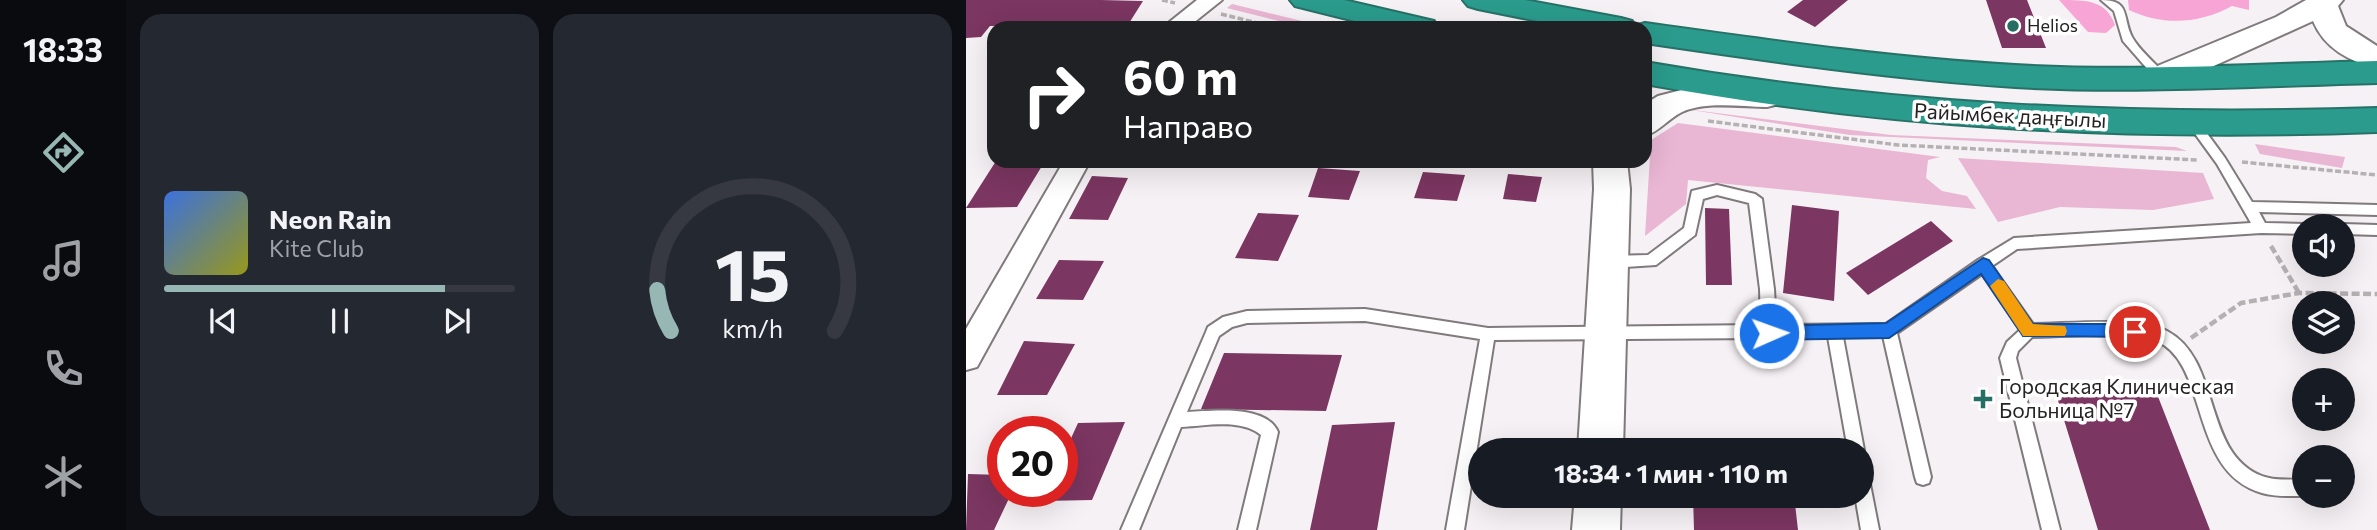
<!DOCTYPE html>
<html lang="ru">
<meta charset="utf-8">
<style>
body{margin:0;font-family:Commissioner,sans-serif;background:#242831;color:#f1f3f6;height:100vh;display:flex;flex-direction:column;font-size:26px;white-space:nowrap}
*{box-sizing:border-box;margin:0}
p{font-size:23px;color:#9ea1a6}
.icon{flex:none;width:38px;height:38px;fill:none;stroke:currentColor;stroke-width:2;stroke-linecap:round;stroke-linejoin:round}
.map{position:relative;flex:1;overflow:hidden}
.panel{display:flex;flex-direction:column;gap:14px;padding:14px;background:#0d0f14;width:840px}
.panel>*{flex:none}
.guide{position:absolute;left:21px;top:21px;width:665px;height:147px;border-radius:21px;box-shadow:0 7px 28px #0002;background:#202124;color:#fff;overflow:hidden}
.fabs{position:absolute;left:1326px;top:214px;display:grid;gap:14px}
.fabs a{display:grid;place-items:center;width:63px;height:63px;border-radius:50%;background:#171b24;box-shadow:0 7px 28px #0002;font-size:35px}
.speed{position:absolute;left:21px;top:416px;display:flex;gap:14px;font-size:35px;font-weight:700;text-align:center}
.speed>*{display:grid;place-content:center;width:91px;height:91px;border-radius:50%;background:#171b24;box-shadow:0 7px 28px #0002;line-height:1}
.speed .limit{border:10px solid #d22;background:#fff;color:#111}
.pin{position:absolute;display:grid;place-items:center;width:60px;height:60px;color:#fff;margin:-30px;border:4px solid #fff;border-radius:50%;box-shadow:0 2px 7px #0007}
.me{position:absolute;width:77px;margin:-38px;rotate:88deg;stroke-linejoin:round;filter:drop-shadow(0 0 5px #0008)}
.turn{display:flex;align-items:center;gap:24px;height:147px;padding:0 21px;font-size:32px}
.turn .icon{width:91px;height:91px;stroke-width:2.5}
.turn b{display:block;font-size:49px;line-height:60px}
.panel .card{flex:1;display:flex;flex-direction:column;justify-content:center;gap:10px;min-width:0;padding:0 24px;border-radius:21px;background:#242831}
.panel .dial{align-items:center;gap:0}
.dial svg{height:182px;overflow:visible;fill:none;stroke:#363941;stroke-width:7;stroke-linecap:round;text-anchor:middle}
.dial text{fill:#f1f3f6;stroke:none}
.song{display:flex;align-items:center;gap:21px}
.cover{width:84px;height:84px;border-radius:10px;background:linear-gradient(135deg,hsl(220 70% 55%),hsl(60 70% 35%))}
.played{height:7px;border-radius:4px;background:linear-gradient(90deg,#96b7b4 80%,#363941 80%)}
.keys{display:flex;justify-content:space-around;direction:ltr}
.panel .tiles{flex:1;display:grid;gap:14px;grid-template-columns:repeat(2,1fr)}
.trip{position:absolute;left:502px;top:438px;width:406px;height:70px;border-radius:35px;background:#171b24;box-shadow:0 7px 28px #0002;font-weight:700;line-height:70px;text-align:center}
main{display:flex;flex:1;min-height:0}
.tabs{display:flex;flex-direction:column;width:126px;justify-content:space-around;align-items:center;background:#090b0e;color:#9ea1a6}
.tabs .icon{width:49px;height:49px}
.tabs .on{color:#96b7b4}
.tabs b{font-size:32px;color:#f1f3f6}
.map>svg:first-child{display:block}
.green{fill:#e9b6d3}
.forest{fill:#f6a5d4}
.building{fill:#7b3661}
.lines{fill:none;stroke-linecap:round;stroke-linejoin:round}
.lane-casing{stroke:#807a7d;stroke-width:4}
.street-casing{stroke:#807a7d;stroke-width:4}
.secondary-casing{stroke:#807a7d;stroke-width:4}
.highway-casing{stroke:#287168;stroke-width:4}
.path-far1{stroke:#b5b1b3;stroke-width:3.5;stroke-dasharray:6 2.5;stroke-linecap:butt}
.path{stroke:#b5b1b3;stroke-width:4.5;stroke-dasharray:8 3.5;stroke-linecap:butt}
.lane{fill:#fff;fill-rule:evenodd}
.street{fill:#fff;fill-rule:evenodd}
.secondary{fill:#fff;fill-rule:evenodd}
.highway{fill:#2a9b8c;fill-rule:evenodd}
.route{fill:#1a73e8;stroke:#114b97;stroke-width:2}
.slow{fill:#f59e0b}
.poi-dot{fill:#266d63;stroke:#fff;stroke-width:2.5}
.labels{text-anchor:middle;stroke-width:7;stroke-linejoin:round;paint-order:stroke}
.far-poi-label{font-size:18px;fill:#252324;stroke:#fff;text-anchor:start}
.street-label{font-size:21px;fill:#252324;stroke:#fff}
.poi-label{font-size:21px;fill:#252324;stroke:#fff;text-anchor:start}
</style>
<main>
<nav class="tabs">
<b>18:33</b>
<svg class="icon on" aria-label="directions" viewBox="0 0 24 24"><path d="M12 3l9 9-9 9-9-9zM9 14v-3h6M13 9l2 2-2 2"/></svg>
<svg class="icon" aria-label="music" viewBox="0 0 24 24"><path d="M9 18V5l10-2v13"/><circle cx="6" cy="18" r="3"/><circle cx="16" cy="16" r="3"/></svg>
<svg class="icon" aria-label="phone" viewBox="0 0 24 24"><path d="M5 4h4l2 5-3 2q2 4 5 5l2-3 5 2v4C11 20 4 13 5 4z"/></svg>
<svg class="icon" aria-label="climate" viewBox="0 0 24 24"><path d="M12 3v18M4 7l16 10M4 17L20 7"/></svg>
</nav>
<section class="panel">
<div class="tiles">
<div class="card">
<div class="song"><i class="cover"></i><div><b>Neon Rain</b><p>Kite Club</p></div></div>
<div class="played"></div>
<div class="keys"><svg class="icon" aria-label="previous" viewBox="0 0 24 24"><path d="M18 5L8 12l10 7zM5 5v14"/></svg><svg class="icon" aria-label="pause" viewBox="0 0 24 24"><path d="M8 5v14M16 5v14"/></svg><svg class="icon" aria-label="next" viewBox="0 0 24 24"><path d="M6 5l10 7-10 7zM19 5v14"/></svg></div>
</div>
<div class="card dial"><svg viewBox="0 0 100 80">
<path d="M14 69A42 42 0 1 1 86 69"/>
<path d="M14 69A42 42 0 0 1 8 51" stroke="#96b7b4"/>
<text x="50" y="56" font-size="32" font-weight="700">15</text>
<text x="50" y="72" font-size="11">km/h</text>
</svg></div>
</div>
</section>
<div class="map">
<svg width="1411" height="530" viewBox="0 0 1411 530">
<rect width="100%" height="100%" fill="#f6f1f4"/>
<!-- green -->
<path class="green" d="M266 4 365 28H341L261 8Z
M719 109 925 135 1210 147 1221 151 884 135Z
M712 123 974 157 962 160 960 178 976 191 1001 196 1010 209 722 180 720 204 679 236 685 140Z
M1289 144 1379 157 1376 168 1294 154Z
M992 158 1237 173 1248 199 1187 210 1094 207 1032 222Z"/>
<!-- forest -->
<path class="forest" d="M1093 0C1121 0 1140 0 1149 25L1140 33 1122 32Z
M1162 0H1283V10L1266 6C1233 24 1197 26 1163 10Z"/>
<!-- building -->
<path class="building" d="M0 0H135L177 1 160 28 24 26 15 37 0 38Z
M837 0H882L849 27 821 12Z
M1020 0H1061L1080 48H1036Z
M30 161H79L51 207 0 208Z
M352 168 394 171 383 200 342 197Z
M457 172 499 175 491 201 448 198Z
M542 174 576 177 570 202 537 199Z
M126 176 162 178 142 220 103 219Z
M826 205 873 211 868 301 817 293Z
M739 208 763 209 766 285H740Z
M292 213 333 215 312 261 269 258Z
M965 221 987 241 902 295 880 273Z
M93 260 138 261 117 300 70 299Z
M58 341 109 344 81 395H31Z
M258 353 376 355 360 411 235 409Z
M1090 394H1191L1244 530H1132Z
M159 422 126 500 77 501 81 492H96V458L112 423Z
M429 422 411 530H344L366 425Z
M2 474 37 475V492H46L28 530H0Z
M727 495H828L832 530H728Z"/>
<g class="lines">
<!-- lane casing -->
<g class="lane-casing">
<path id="lane" d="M1135 0C1165 0 1156 17 1166 37 1173 50 1189 63 1199 74V80H1191L1157 41 1148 11Z
M1228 120 1232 121 1259 158 1286 202 1411 205V215L1293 212 1299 223 1339 224 1344 226H1339V234L1295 233 1051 249 1026 266 1067 324C1101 324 1172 316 1201 331 1256 360 1236 453 1296 476 1309 481 1325 479 1339 480V495H1342L1339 496C1325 496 1310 497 1296 493 1222 472 1244 363 1190 341 1164 330 1096 337 1066 337L1052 351 1050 358 1094 530H1076L1034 358 1041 342 1054 330 1016 274 931 333 965 477 963 483 957 485 951 483 949 477 917 336 877 337 898 450 896 455V450H882L862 337 803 339 798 338 528 340 498 530H480L514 339 399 321 281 323 266 327 253 336 221 412C246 411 300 404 312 432L290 530H272L295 435C274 418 240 426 215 427L173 530H155L240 332 242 327 257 317 281 311 399 309 522 328 795 325 794 289 783 203 751 195 737 199 729 235 690 265 644 268 639 266 637 262 639 258 644 256 682 255 718 228 726 191 751 185 789 194 796 199 808 289 810 325 920 324 1012 260 1048 238 1285 223 1251 164 1222 124Z
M1377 224 1411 225V235L1377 234V226H1372Z
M896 476 902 478 904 484 913 530H895L889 495H896Z"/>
</g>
<!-- street casing -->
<g class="street-casing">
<path id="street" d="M231 0H256L221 28H196Z
M98 161H124L11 367 0 370V329Z"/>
</g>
<!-- secondary casing -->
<g class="secondary-casing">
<path id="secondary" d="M1340 0H1377L1372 6 1380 26 1411 46V68C1383 61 1359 49 1347 21L1206 85 1195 88 1184 85 1179 77 1184 69 1310 17Z
M735 85H801L813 88 817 96 813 104 801 107C775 107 741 101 716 112 702 119 694 131 679 136V104L692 96Z
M627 161H661L664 189 657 450H612L628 189Z
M609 495H655L654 530H606Z"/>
</g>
<!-- highway casing -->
<g class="highway-casing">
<path id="highway" d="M324 0H378L468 21 472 28H417L329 6Z
M497 0H559L655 18 666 21 669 26 679 23C802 40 925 58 1049 65 1169 72 1291 64 1411 61V83C1291 86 1169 94 1049 87 925 79 802 61 679 43V28H607L512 9 502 6Z
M679 62C924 105 1163 116 1411 108V132C1160 141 926 129 679 84Z"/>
</g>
<!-- path-far1 -->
<path class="path-far1" d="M196 0 209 3
M255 14 312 28
M742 121 932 145 1232 160
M1276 162 1411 175"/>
<!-- path -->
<path class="path" d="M1305 246 1333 293
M1225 338 1275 303 1333 293 1411 294"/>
<!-- lane -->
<use href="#lane" class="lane"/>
<!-- street -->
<use href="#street" class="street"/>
<!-- secondary -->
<use href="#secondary" class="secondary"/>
<!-- highway -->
<use href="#highway" class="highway"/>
</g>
<!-- route -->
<path class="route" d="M1017 258 1023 260 1067 324H1169L1177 332 1175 337 1057 336 1015 274 923 338 803 340 794 333 803 326 920 323Z"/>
<!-- slow -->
<path class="slow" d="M1032 279 1038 281 1067 324 1099 326 1101 331 1099 336H1057L1024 286Z"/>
<!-- markers -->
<g class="poi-dot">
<circle cx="1047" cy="26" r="7"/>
<path d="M1013.5 388.5h7v7h7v7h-7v7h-7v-7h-7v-7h7z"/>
</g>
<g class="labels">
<!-- far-poi labels -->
<g class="far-poi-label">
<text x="1061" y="32">Helios</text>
</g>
<!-- street labels -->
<g class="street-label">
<text transform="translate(1044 116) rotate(3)" y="7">Райымбек даңғылы</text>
</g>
<!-- poi labels -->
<g class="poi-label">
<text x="1033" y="394">Городская Клиническая<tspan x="1033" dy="24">Больница №7</tspan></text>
</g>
</g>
</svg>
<div class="fabs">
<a><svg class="icon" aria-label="sound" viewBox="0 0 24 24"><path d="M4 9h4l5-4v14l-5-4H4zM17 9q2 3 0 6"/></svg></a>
<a><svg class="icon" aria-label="layers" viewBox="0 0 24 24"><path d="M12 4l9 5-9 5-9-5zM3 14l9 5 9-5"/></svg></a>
<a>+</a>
<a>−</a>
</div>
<div class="speed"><div class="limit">20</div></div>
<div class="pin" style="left:1169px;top:332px;background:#d93025"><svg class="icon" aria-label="arrive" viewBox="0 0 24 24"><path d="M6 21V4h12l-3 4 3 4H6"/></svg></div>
<svg class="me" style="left:803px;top:333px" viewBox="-20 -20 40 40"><circle r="17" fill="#1a73e8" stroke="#fff" stroke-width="3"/><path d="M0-11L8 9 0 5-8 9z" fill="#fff"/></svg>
<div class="trip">18:34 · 1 мин · 110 m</div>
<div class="guide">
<div class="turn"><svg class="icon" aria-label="right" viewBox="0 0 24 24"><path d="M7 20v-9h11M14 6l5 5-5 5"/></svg><div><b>60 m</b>Направо</div></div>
</div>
</div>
</main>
